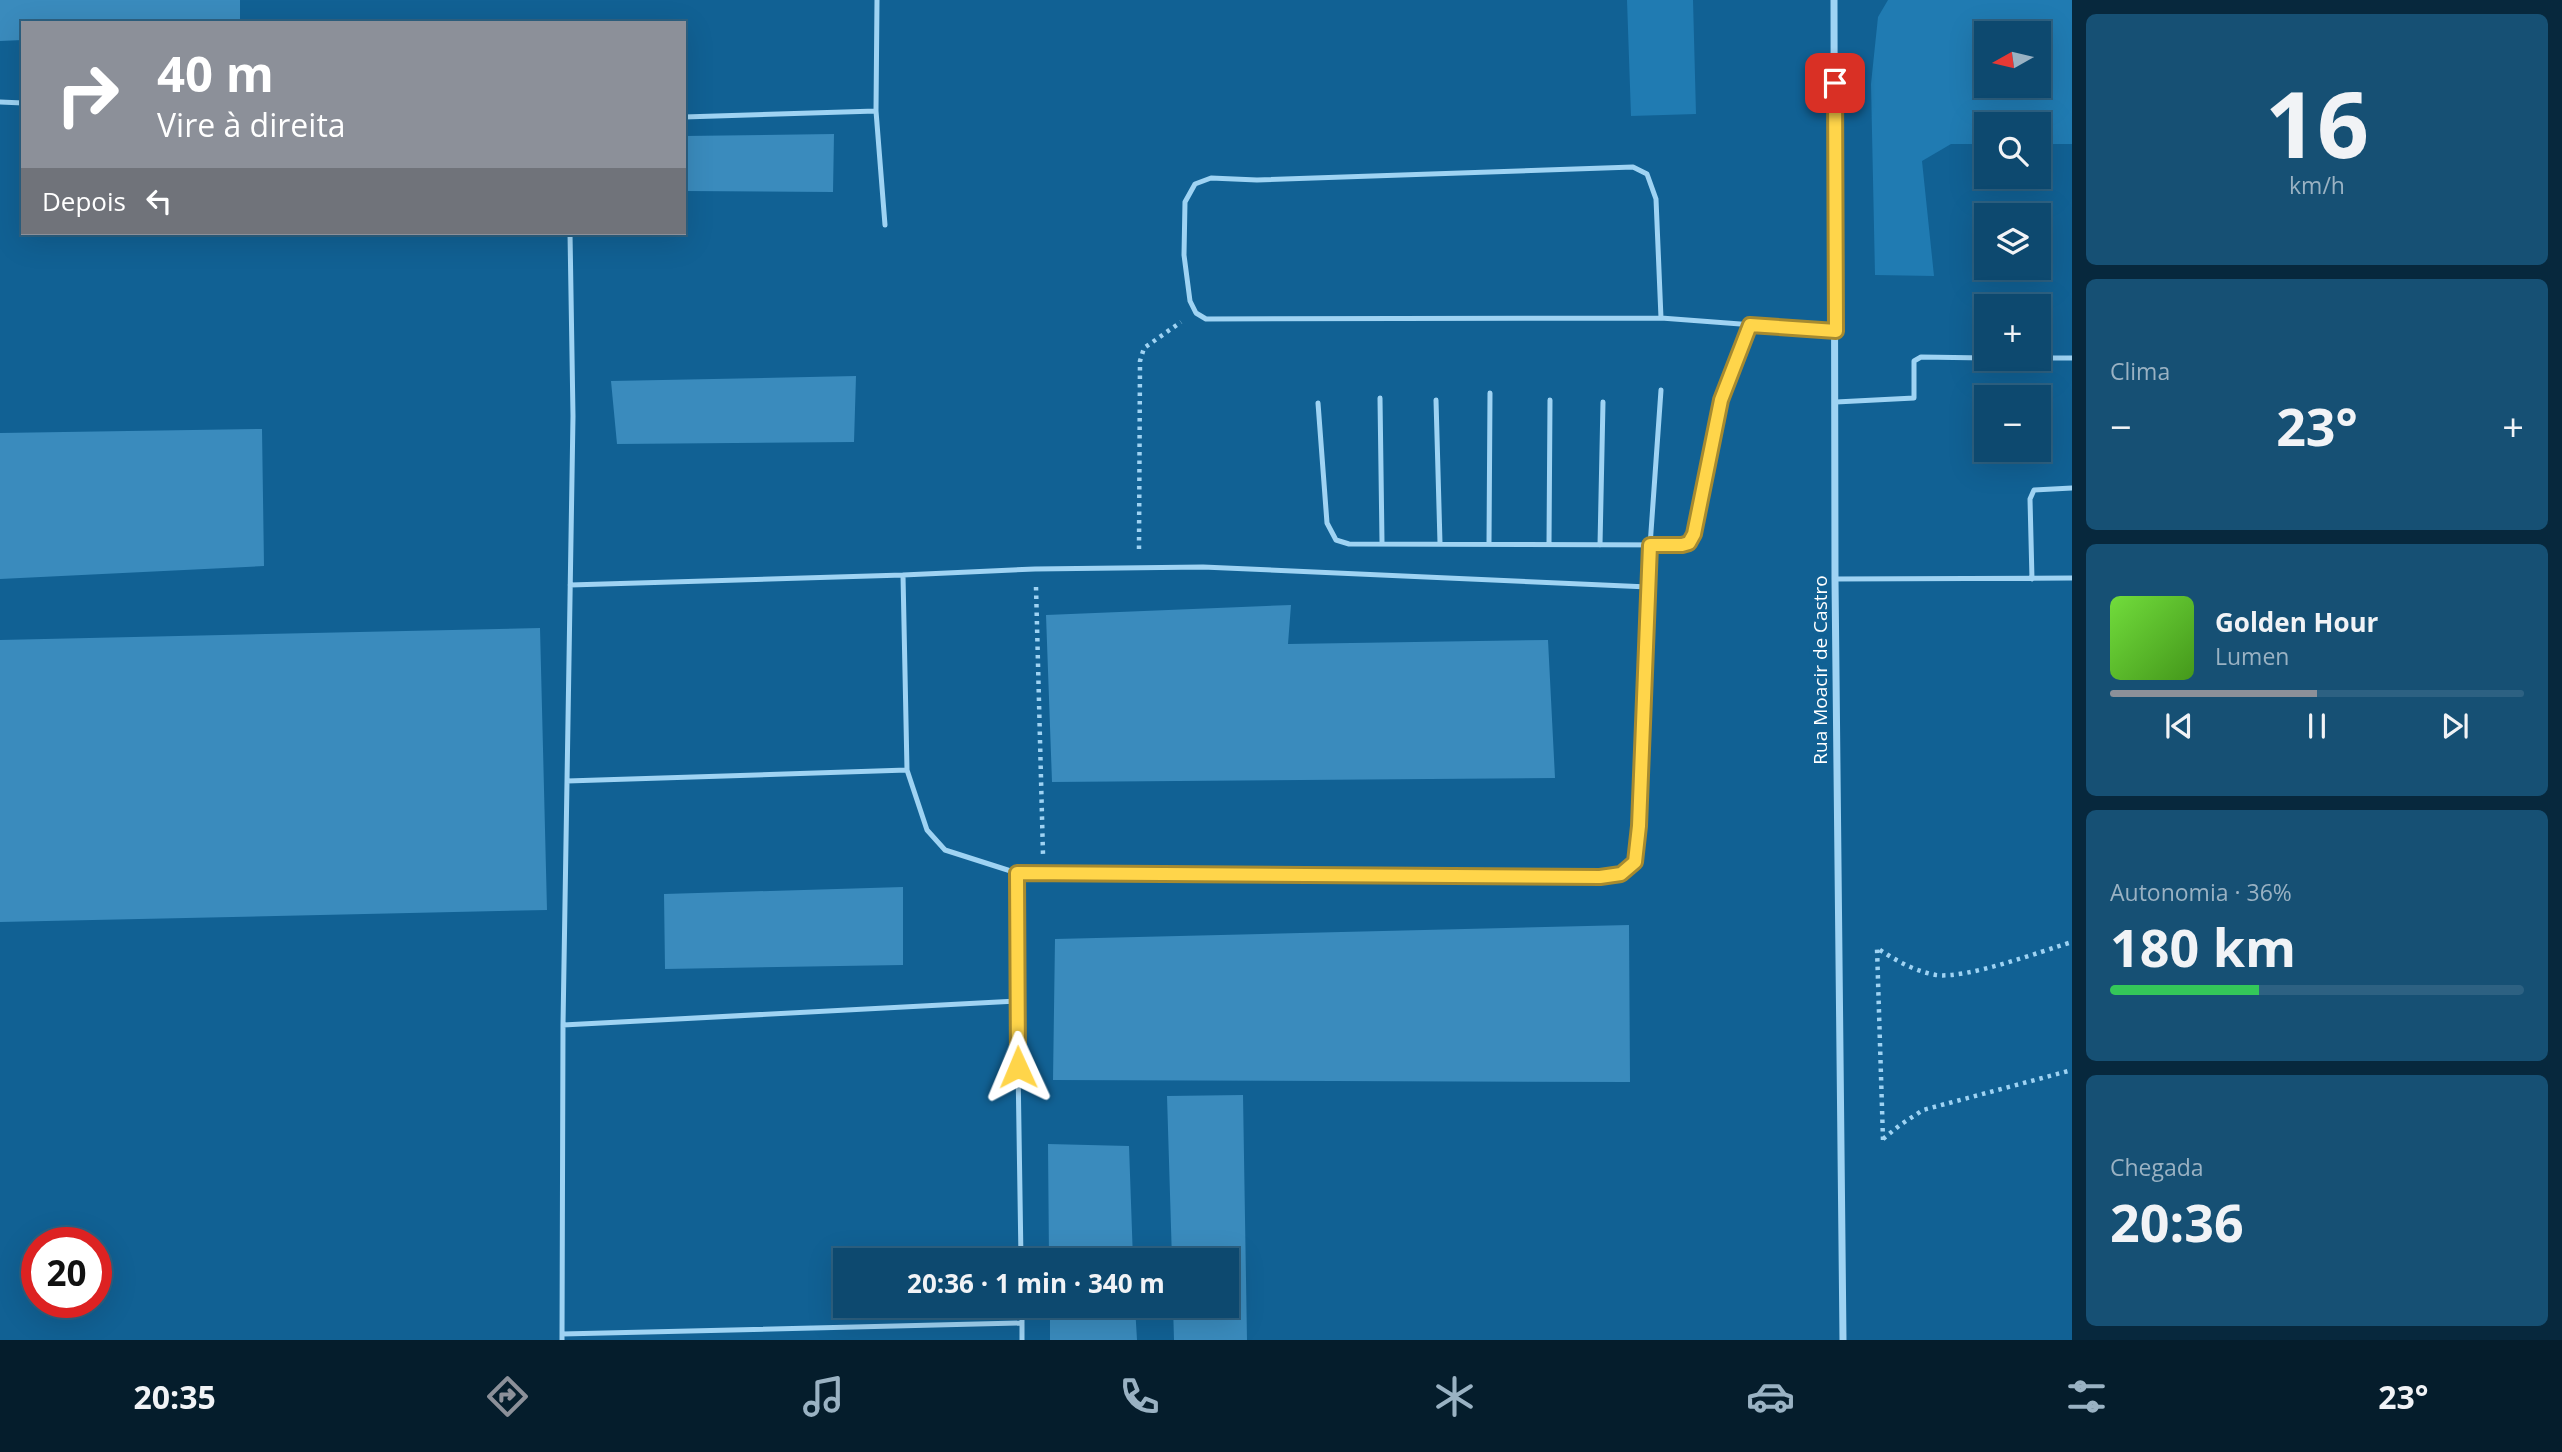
<!DOCTYPE html>
<html lang="pt">
<meta charset="utf-8">
<style>
body{margin:0;font-family:"Open Sans",sans-serif;background:#165074;color:#f1f3f6;height:100vh;display:flex;flex-direction:column;font-size:26px;white-space:nowrap}
*{box-sizing:border-box;margin:0}
p{font-size:23px;color:#9ab2c3}
.icon{flex:none;width:38px;height:38px;fill:none;stroke:currentColor;stroke-width:2;stroke-linecap:round;stroke-linejoin:round}
.map{position:relative;flex:1;overflow:hidden}
.side{display:flex;flex-direction:column;gap:14px;padding:14px;background:#07283d;width:490px}
.side>*{flex:none}
.banner{position:absolute;left:21px;top:21px;width:665px;height:214px;border-radius:0px;box-shadow:0 7px 28px #0002,0 0 0 2px #2d6182;background:#8c9099;color:#fff;overflow:hidden}
.needle{width:46px;rotate:262deg}
.controls{position:absolute;left:1974px;top:21px;display:grid;gap:14px}
.controls a{display:grid;place-items:center;width:77px;height:77px;border-radius:0px;background:#0d496f;box-shadow:0 7px 28px #0002,0 0 0 2px #2d6182;font-size:35px}
.speed{position:absolute;left:21px;top:1227px;display:flex;gap:14px;font-size:35px;font-weight:700;text-align:center}
.speed>*{display:grid;place-content:center;width:91px;height:91px;border-radius:50%;background:#0d496f;box-shadow:0 7px 28px #0002,0 0 0 2px #2d6182;line-height:1}
.speed .limit{border:10px solid #d22;background:#fff;color:#111}
.pin{position:absolute;display:grid;place-items:center;width:60px;height:60px;color:#fff;margin:-30px;border-radius:14px;box-shadow:0 4px 10px #0006}
.me{position:absolute;width:77px;margin:-38px;rotate:359deg;stroke-linejoin:round;filter:drop-shadow(0 0 5px #0008)}
.turn{display:flex;align-items:center;gap:24px;height:147px;padding:0 21px;font-size:32px}
.turn .icon{width:91px;height:91px;stroke-width:2.5}
.turn b{display:block;font-size:49px;line-height:60px}
.then{display:flex;align-items:center;height:66px;padding:0 21px;background:#0003;gap:14px;font-size:26px}
.big{font-size:52px;font-weight:700;line-height:1.1}
.side .tile{flex:1;display:flex;flex-direction:column;justify-content:center;gap:10px;min-width:0;padding:0 24px;border-radius:10px;background:#165074}
.side .dial{align-items:center;gap:0}
.dial b{font-size:91px;line-height:1}
.song{display:flex;align-items:center;gap:21px}
.cover{width:84px;height:84px;border-radius:10px;background:linear-gradient(135deg,hsl(100 70% 55%),hsl(100 70% 35%))}
.played{height:7px;border-radius:4px;background:linear-gradient(90deg,#8c9099 50%,#2d6182 50%)}
.keys{display:flex;justify-content:space-around;direction:ltr}
.heat{display:flex;justify-content:space-between;align-items:center;font-size:38px;direction:ltr}
.charge{height:10px;border-radius:5px;background:linear-gradient(90deg,#34c759 36%,#2d6182 0)}
.trip{position:absolute;left:833px;top:1248px;width:406px;height:70px;border-radius:0px;background:#0d496f;box-shadow:0 7px 28px #0002,0 0 0 2px #2d6182;font-weight:700;line-height:70px;text-align:center}
.dock{display:flex;height:112px;justify-content:space-around;align-items:center;background:#051d2c;color:#9ab2c3}
.dock .icon{width:49px;height:49px}
.dock .selected{color:#8c9099}
.dock b{font-size:32px;color:#f1f3f6}
main{display:flex;flex:1;min-height:0}
.map>svg:first-child{display:block}
.green{fill:#207bb2;fill-rule:evenodd}
.building{fill:#3a8bbd}
.lines{fill:none;stroke-linecap:round;stroke-linejoin:round}
.path{stroke:#9fd3f3;stroke-width:4.5;stroke-dasharray:3.5 5;stroke-linecap:butt}
.lane{stroke:#9fd3f3;stroke-width:5}
.street{stroke:#9fd3f3;stroke-width:7}
.route-casing{stroke:#a68a30;stroke-width:18}
.route{stroke:#ffd54a;stroke-width:12}
.labels{text-anchor:middle;stroke-width:7;stroke-linejoin:round;paint-order:stroke}
.street-label{font-size:19px;fill:#fff;stroke:#116194}
</style>
<main>
<div class="map">
<svg width="2072" height="1340" viewBox="0 0 2072 1340">
<rect width="100%" height="100%" fill="#116194"/>
<!-- green -->
<path class="green" d="M1627 0H1693L1696 114 1631 116Z
M1888 0H2072V144H2039V124H1986V144H1951L1922 161 1934 276 1875 275 1871 84 1878 17ZM1986 33H2039V86H1986Z"/>
<!-- building -->
<path class="building" d="M0 0H240V23H23V40L0 41Z
M834 134 833 192 684 191V136Z
M856 376 854 442 617 444 611 381Z
M262 429 264 566 0 579V433Z
M1291 605 1288 644 1548 640 1555 778 1052 782 1046 615Z
M540 628 547 910 0 922V640Z
M903 887V965L665 969 664 894Z
M1629 925 1630 1082 1053 1080 1055 939Z
M1243 1095 1247 1340H1174L1173 1306H1227V1260H1172L1167 1096Z
M1048 1144 1129 1146 1133 1260H1049Z
M1050 1306H1135L1137 1340H1050Z"/>
<g class="lines">
<!-- path -->
<path class="path" d="M1139 549 1140 361 1144 348 1181 322
M1036 587 1043 855
M1883 1139 1900 1125 1923 1110 2072 1070
M1883 1140 1877 948C1895 960 1914 971 1936 975 1967 979 2039 952 2072 942"/>
<!-- lane -->
<path class="lane" d="M877 0 876 111 885 225
M0 102 23 103
M684 117 876 111
M1661 318 1656 199 1647 174 1633 167 1257 180 1211 178 1195 184 1185 202 1184 255 1190 301 1196 313 1206 319 1661 318 1835 331
M2039 358H2072
M1380 398 1382 542
M1436 400 1440 543
M1836 402 1914 398V361L1921 357 1986 358
M1318 403 1327 523 1336 540 1349 544 1683 545 1689 543 1694 534 1721 400 1750 325
M1489 544 1490 393
M1549 544 1550 400
M1600 545 1603 402
M903 575 1035 569 1203 567 1648 587
M1835 579 2072 578
M2032 579 2030 499 2034 490 2072 488
M570 585 903 575 907 770 927 830 945 850 1017 873 1600 877 1621 874 1635 862 1639 826 1650 546 1661 390
M567 781 907 770
M1017 1001V873
M563 1025 1017 1001 1021 1260
M1022 1306V1340
M562 1334 1022 1323
M562 1340 563 1025 573 416 570 233"/>
<!-- street -->
<path class="street" d="M1834 0 1835 579 1843 1340"/>
</g>
<g class="lines">
<!-- route casing -->
<g class="route-casing">
<path id="route" d="M1018 1067 1017 873 1600 877 1621 874 1635 862 1639 826 1650 545H1682L1689 543 1694 534 1721 400 1750 325 1836 331 1835 83"/>
</g>
<!-- route -->
<use href="#route" class="route"/>
</g>
<g class="labels">
<!-- street labels -->
<g class="street-label">
<text transform="translate(1820 670) rotate(-90)" y="7">Rua Moacir de Castro</text>
</g>
</g>
</svg>
<div class="controls">
<a><svg class="needle" viewBox="-14 -14 28 28"><path d="M0-13l5 13h-10z" fill="#e53935"/><path d="M0 13l5-13h-10z" fill="#9ab2c3"/></svg></a>
<a><svg class="icon" aria-label="search" viewBox="0 0 24 24"><circle cx="10" cy="10" r="6"/><path d="M15 15l6 6"/></svg></a>
<a><svg class="icon" aria-label="layers" viewBox="0 0 24 24"><path d="M12 4l9 5-9 5-9-5zM3 14l9 5 9-5"/></svg></a>
<a>+</a>
<a>−</a>
</div>
<div class="speed"><div class="limit">20</div></div>
<div class="pin" style="left:1835px;top:83px;background:#d93025"><svg class="icon" aria-label="arrive" viewBox="0 0 24 24"><path d="M6 21V4h12l-3 4 3 4H6"/></svg></div>
<svg class="me" style="left:1018px;top:1067px" viewBox="-20 -20 40 40"><path d="M0-17L14 15 0 8-14 15z" fill="#ffd54a" stroke="#fff" stroke-width="4"/></svg>
<div class="trip">20:36 · 1 min · 340 m</div>
<div class="banner">
<div class="turn"><svg class="icon" aria-label="right" viewBox="0 0 24 24"><path d="M7 20v-9h11M14 6l5 5-5 5"/></svg><div><b>40 m</b>Vire à direita</div></div>
<div class="then">Depois<svg class="icon" aria-label="left" viewBox="0 0 24 24"><path d="M17 20v-9H6M10 6l-5 5 5 5"/></svg></div>
</div>
</div>
<section class="side">
<div class="tile dial"><b>16</b><p>km/h</p></div>
<div class="tile"><p>Clima</p>
<div class="heat"><a>−</a><b class="big">23°</b><a>+</a></div>
</div>
<div class="tile">
<div class="song"><i class="cover"></i><div><b>Golden Hour</b><p>Lumen</p></div></div>
<div class="played"></div>
<div class="keys"><svg class="icon" aria-label="previous" viewBox="0 0 24 24"><path d="M18 5L8 12l10 7zM5 5v14"/></svg><svg class="icon" aria-label="pause" viewBox="0 0 24 24"><path d="M8 5v14M16 5v14"/></svg><svg class="icon" aria-label="next" viewBox="0 0 24 24"><path d="M6 5l10 7-10 7zM19 5v14"/></svg></div>
</div>
<div class="tile"><p>Autonomia · 36%</p><b class="big">180 km</b><div class="charge"></div></div>
<div class="tile"><p>Chegada</p><b class="big">20:36</b></div>
</section>
</main>
<nav class="dock">
<b>20:35</b>
<svg class="icon selected" aria-label="directions" viewBox="0 0 24 24"><path d="M12 3l9 9-9 9-9-9zM9 14v-3h6M13 9l2 2-2 2"/></svg>
<svg class="icon" aria-label="music" viewBox="0 0 24 24"><path d="M9 18V5l10-2v13"/><circle cx="6" cy="18" r="3"/><circle cx="16" cy="16" r="3"/></svg>
<svg class="icon" aria-label="phone" viewBox="0 0 24 24"><path d="M5 4h4l2 5-3 2q2 4 5 5l2-3 5 2v4C11 20 4 13 5 4z"/></svg>
<svg class="icon" aria-label="climate" viewBox="0 0 24 24"><path d="M12 3v18M4 7l16 10M4 17L20 7"/></svg>
<svg class="icon" aria-label="car" viewBox="0 0 24 24"><path d="M5 17H2v-5l4-1 3-4h7l3 4 3 1v5h-3M9 17h6M6 11h13"/><circle cx="7" cy="17" r="2"/><circle cx="17" cy="17" r="2"/></svg>
<svg class="icon" aria-label="filters" viewBox="0 0 24 24"><path d="M4 7h16M4 17h16"/><circle cx="9" cy="7" r="2"/><circle cx="15" cy="17" r="2"/></svg>
<b>23°</b>
</nav>
